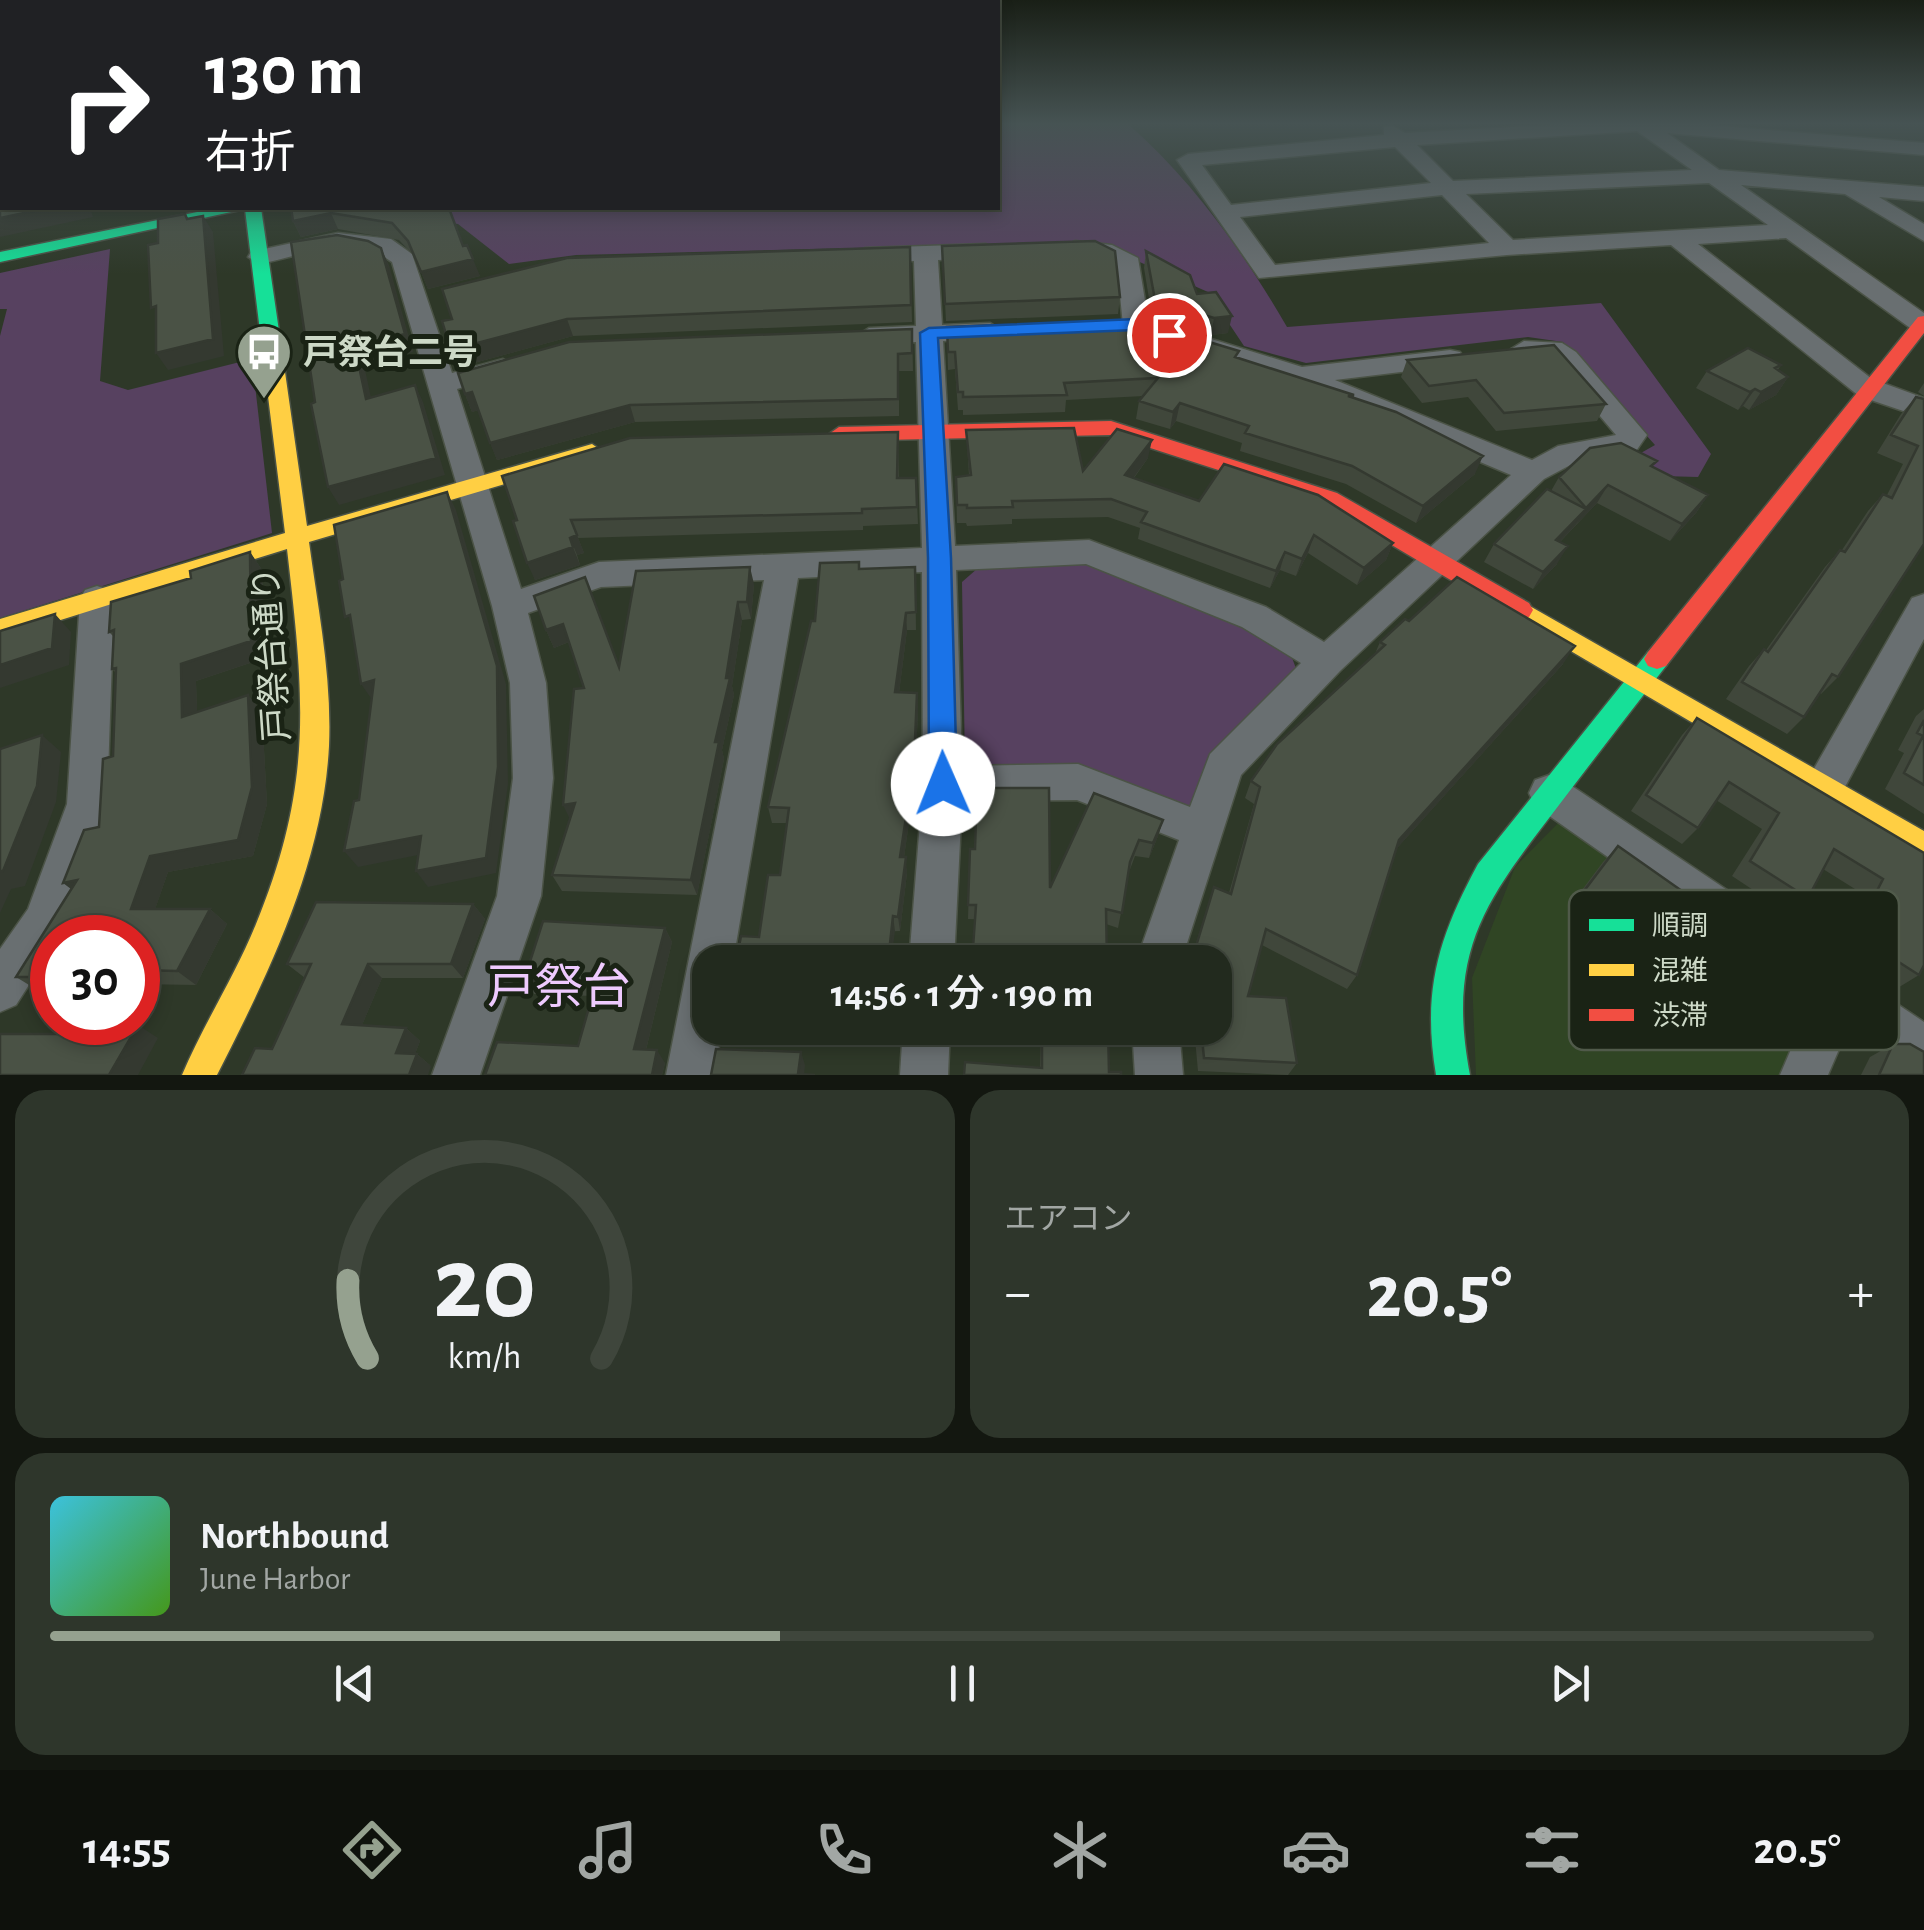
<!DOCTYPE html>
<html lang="ja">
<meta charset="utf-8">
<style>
body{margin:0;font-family:"Alegreya Sans","Noto Sans JP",sans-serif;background:#2e362b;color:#f1f3f6;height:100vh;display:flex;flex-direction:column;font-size:38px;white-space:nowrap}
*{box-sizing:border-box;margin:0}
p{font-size:32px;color:#a2a7a4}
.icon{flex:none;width:55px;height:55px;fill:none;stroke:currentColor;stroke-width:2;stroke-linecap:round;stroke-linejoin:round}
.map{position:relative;height:1075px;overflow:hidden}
.details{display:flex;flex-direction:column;gap:15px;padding:15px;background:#131710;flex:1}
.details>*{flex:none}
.hud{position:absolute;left:0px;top:0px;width:1000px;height:210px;box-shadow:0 5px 15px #0003,0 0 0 2px #3f463c;background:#202124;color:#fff;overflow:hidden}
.speed{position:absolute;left:30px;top:915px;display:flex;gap:20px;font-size:50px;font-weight:700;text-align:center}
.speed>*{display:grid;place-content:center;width:130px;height:130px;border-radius:50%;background:#222a1e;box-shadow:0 5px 15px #0003,0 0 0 2px #3f463c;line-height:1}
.speed .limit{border:15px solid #d22;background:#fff;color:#111}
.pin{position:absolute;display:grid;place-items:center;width:85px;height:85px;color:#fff;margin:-42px;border:5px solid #fff;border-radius:50%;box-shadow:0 2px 10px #0007}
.me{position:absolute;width:110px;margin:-55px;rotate:359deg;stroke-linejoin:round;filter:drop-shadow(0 0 8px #0008)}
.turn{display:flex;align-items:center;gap:35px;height:210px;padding:0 40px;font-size:45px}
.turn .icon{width:130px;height:130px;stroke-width:2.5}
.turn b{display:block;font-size:70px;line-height:85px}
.big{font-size:75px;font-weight:600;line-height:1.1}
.details .widget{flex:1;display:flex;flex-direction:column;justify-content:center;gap:15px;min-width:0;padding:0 35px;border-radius:30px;background:#2e362b}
.details .dial{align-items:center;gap:0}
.dial svg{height:260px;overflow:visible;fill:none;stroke:#3f463c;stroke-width:7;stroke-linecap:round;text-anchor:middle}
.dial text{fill:#f1f3f6;stroke:none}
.song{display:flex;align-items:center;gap:30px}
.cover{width:120px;height:120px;border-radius:15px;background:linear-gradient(135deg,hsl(190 70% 55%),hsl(100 70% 35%))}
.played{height:10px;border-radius:5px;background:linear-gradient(90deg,#95a18f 40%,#3f463c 40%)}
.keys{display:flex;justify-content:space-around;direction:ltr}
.heat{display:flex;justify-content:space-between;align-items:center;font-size:55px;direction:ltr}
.details .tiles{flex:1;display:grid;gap:15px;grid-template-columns:1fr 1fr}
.widget:last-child{grid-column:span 2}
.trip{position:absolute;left:692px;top:945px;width:540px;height:100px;border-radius:30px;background:#222a1e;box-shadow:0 5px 15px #0003,0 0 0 2px #3f463c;font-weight:600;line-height:100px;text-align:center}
.tabs{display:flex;height:160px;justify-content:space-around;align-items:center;background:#0e110c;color:#a2a7a4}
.tabs .icon{width:70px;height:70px}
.tabs .active{color:#95a18f}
.tabs b{font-size:45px;color:#f1f3f6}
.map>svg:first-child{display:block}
.built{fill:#304524}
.green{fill:#574160}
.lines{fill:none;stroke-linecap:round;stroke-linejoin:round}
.street-casing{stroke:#4b5346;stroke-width:3}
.fast-casing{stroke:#4b5346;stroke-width:3}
.slow-casing{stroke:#4b5346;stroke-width:3}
.jam-casing{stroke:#4b5346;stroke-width:3}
.street{fill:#696f71;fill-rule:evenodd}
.fast{fill:#16e098;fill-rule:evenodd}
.slow{fill:#ffcf43;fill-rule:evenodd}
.jam{fill:#f24e42;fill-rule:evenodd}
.wall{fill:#40473b}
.shaded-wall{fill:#343930}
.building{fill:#4a5245;stroke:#343930;stroke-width:2.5}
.route{fill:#1a73e8;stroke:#114b97;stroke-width:2.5}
.labels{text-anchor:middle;stroke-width:10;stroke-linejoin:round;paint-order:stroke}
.poi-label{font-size:35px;font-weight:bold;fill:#cdd9c7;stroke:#1a2315;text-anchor:start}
.street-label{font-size:35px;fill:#cdd9c7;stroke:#1a2315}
.near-quarter-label{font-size:48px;fill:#eecafe;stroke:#1a2315}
.key{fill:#1a2315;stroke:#505a4a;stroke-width:2.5}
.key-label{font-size:28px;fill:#cdd9c7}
</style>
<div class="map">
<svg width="1924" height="1075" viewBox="0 0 1924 1075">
<rect width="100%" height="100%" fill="#2e3828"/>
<!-- built -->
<path class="built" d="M1564 817 1817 993 1784 1075H1476L1472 978 1515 867Z"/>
<!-- green -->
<path class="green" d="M998 124H1128C1193 181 1244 253 1287 327L1601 303 1711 454 1698 477 1625 475V462L1655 445 1563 342 1528 337 1306 363 1244 346 1208 292 1094 242 576 255 509 264 458 224 354 212 355 208H998Z
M110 249 100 381 128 390 252 359 272 533 0 618V336L7 309H0V273Z
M1098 563 1256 631 1291 655 1298 674 1207 760 1191 815 1081 772 965 765 962 582 978 568Z"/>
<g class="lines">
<!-- street casing -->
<g class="street-casing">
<path id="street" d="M1566 124H1698L1924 143V155L1667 133 1719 170 1924 187V201L1879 197 1924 224V241L1845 194 1741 185 1924 313V331L1913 330 1786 238 1698 244 1872 379 1924 398V418L1859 396 1671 245 1507 255 1259 278 1177 160 1188 154 1384 135V127L1391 125 1405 133ZM1637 131 1692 170 1453 181 1417 145ZM1395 147 1431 183 1231 205 1202 165ZM1709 183 1768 225 1513 240 1466 194ZM1442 195 1489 243 1275 265 1240 217Z
M338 233 391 239 412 254 452 373 503 359 517 367 513 373 457 389 521 589 599 562 922 548 916 342 869 344 856 336 869 328 916 326 914 261 856 260 853 255 865 248 986 244 998 251 986 258 938 260 942 325 990 323 1003 331 990 339 943 341 955 546 1089 540 1266 607 1324 642 1511 475 1291 382 1187 349 1183 343 1187 337H1205L1302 367 1450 350 1460 352 1464 358 1460 364 1450 366 1335 380 1532 460 1558 446 1616 435 1556 364 1546 357 1514 355 1511 349 1524 341 1562 343 1576 352 1647 435 1634 454 1576 462 1544 479 1340 671 1241 775 1181 962H1136L1179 840 1077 800 962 801 954 962H909L923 784 922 572 798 578 733 962H710V1028H722L714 1075H666L764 580 601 587 528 613 546 683 553 778 541 896 480 1075H432L497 896 513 778 510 683 492 606 392 262C354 234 302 255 260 264L248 257 251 252ZM1086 564 1242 627 1301 663 1210 754 1190 807 1078 764 962 766 956 570Z
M1075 241 1112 245 1138 258 1149 325 1145 331 1136 333 1123 325 1117 266 1099 256 1067 253 1063 248Z
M97 586 109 590 114 599 107 804 61 937 52 938V949L16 1005 0 1012V949L28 909 67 804 80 599 85 590Z
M1924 594V639L1839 798 1825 804 1811 798 1805 786 1811 774 1912 598Z
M1549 775 1563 780 1924 1022V1074L1907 1067 1849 1026 1828 1075H1780L1812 1000 1535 806 1529 793 1535 780Z
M903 1028H950L948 1075H900Z
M1132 1028H1179L1183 1075H1135Z"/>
</g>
<!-- fast casing -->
<g class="fast-casing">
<path id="fast" d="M217 208H261L285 372 282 376 275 378 265 372 245 209 0 262V252Z
M1657 649 1666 652 1670 659 1666 666C1630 712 1594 759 1559 805 1486 900 1446 950 1470 1075H1436C1422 991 1438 938 1478 864L1648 652Z"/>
</g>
<!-- slow casing -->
<g class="slow-casing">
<path id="slow" d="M275 366 285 372 307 526 592 444 602 451 599 456 309 542C318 609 332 677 329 746 323 862 269 973 217 1075H182C204 1023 235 976 256 924 314 783 304 695 287 549L0 639V619L285 533 265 372Z
M1521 601 1924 831V859L1513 617 1509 610 1513 603Z"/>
</g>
<!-- jam casing -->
<g class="jam-casing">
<path id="jam" d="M1924 316V333L1666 666 1657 669 1648 666 1644 659 1648 652 1918 317Z
M1111 421 1337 493 1529 603 1533 610 1529 617H1513L1321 503 1110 435 839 441 829 434 839 427Z"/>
</g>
<!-- street -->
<use href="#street" class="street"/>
<!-- fast -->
<use href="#fast" class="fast"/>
<!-- slow -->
<use href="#slow" class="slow"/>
<!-- jam -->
<use href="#jam" class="jam"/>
</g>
<!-- wall -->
<path class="wall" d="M0 124H2V205H0Z
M291 208H343L463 246 480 276 428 289 415 257 399 240 338 229 301 237 293 221Z
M942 246 1120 297 1118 314 946 321Z
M910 247 912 322 573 336 459 367 452 319Z
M1146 251 1197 294 1228 333 1211 335 1152 317 1144 268Z
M947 327 1237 358 1354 395V398L1475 474 1416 523 1346 484 1240 451 1242 443 1176 421 1170 429 1136 419 1139 401 1144 396 1066 400 1065 412 963 415V410H958L955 369 948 370Z
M912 329 913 371H899V416L635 422 497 460 478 410 472 412 465 394Z
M1407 360 1606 404 1597 421 1496 431 1468 397 1422 403 1401 377Z
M1781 365 1778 370 1788 377 1776 395 1749 410 1743 406 1738 410 1696 388 1707 371Z
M1924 383V396L1918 392Z
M1916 397 1924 544 1838 677 1821 694 1820 693 1804 717 1787 734 1726 699 1749 666 1764 649 1766 650 1825 567 1840 550H1842L1868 511 1883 494 1887 495 1903 464 1877 453 1901 414Z
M966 430 1083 471 1148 458 1134 478 1199 501 1393 543 1386 560 1357 585 1308 553 1296 576 1280 570 1270 588 1138 539 1140 528 1108 517 1012 519V524L967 526 966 523H957L956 477 969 475Z
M898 432 899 478H916L918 524 863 526V530L578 538 584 553 577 555 580 565 535 580 513 521Z
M1653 467 1708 495 1696 513 1670 541 1597 503 1560 542 1557 564 1533 589 1484 562 1494 544 1551 491 1559 477Z
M250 552 262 570 265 658 196 681 197 712 248 695 262 712 267 804 253 856 168 872 155 909H210L227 924 196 985 138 984V938H52V991H39L16 977 71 889 99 827 113 756 115 672 112 669 114 637 109 632 191 578Z
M915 567 916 630H907L899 693H917L918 710 915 780 904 857 907 873 900 931 759 937 780 875 787 823H772L768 807 815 621 860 569Z
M754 584 751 619 742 620 732 686 734 695 722 750 724 759 697 895 562 891 552 875 570 818 584 688 569 642 554 648 546 630 619 666Z
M1409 621 1563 664 1397 848 1357 975 1347 989 1262 945 1248 996 1297 1063 1288 1075 1198 1071 1194 1028H1215V962H1190L1214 887 1229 893 1254 804 1245 798 1251 781 1374 656 1380 642Z
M1924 709V814L1885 789 1904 753 1898 750 1916 716Z
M1697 718 1924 853 1919 975 1896 989 1834 949 1863 894 1823 869 1808 898 1788 913 1732 876 1762 829 1716 800 1698 828 1682 844 1631 811 1682 735Z
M1163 820 1158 836 1149 858 1135 856 1129 872 1118 928 1106 924 968 919 970 849 1050 888Z
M1618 846 1670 954 1653 968 1570 906 1603 862Z
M473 904 485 919 463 978H382L362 1025 406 1028 420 1041 415 1054H417L431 1066 272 1049 305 978 287 964Z
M665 928 672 942 646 1050 665 1063 662 1075H485L578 1046 593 996 534 994 524 980Z
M816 1028H884L882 1041 818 1037Z
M1041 1028H1108L1040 1068Z
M1893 1044 1924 1075H1861L1870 1057Z"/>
<!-- shaded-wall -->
<path class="shaded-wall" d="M48 208H90L93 217 0 237V218Z
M331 213 338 229 301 237 293 221Z
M203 216 213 232 224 356 168 370 156 353Z
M381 248 389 265 413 352 364 365 375 416 366 399 355 348Z
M473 259 480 276 428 289 421 272Z
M1232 316 1228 333 1211 335 1214 318Z
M567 319 573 336 459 367 451 350Z
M1788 377 1776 395 1749 410 1761 392Z
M415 385 423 402 445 475 339 505 328 487Z
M1755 389 1743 406 1738 410 1750 392Z
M472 392 479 410 472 412 465 394Z
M1180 403 1176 421 1170 429 1173 412Z
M630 405 635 422 497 460 490 443Z
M1152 440 1148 458 1123 492 1125 475Z
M1483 456 1475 474 1416 523 1423 506Z
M1608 485 1597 503 1576 525 1586 508Z
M447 492 456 510 506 684 508 784 496 873 428 887 416 871 486 858Z
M1708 495 1696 513 1670 541 1682 524Z
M1586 509 1575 526 1545 557 1556 540Z
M577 535 584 553 577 555 570 538Z
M1314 535 1308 553 1296 576 1302 559Z
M1393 543 1386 560 1357 585 1364 568Z
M1568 546 1557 564 1533 589 1543 572Z
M573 547 580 565 535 580 527 563Z
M250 552 262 570 265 658 196 681 198 734 182 717 181 664Z
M1285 552 1280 570 1270 588 1276 571Z
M750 567 754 584 751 619 747 602Z
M738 602 742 620 732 686 734 695 722 750 724 759 697 895 691 880 726 678Z
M906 613 907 630 897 709 895 692Z
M55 614 71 632 69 665 0 688V665Z
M563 624 571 641 554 648 546 630Z
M1575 646 1563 664 1390 856 1399 840Z
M374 680 373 701 361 684Z
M917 693 918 710 915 780 902 872 900 857Z
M248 695 262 712 267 804 253 856 168 872 150 924 131 909 150 856Z
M42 735 61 752 56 802 25 886 11 889 0 913V871Z
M575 803 571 821 563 805Z
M1163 820 1158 836 1149 858 1153 843Z
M421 836 433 852 358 867 344 851Z
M906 857 907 873 900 931 898 917Z
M77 880 83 898 63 883Z
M473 904 485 919 463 978 451 964Z
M210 909 227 924 196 985 177 971Z
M893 916 895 931 891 962H888Z
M665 928 672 942 643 1062 634 1049Z
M368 964 382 978 357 1037 342 1024Z
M138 1025 158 1038 138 1075H109Z
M406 1028 420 1041 411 1065 396 1053Z
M657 1050 665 1063 662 1075H652Z
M801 1052 805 1065 804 1075H798Z
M417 1054 431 1066 428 1075H409Z"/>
<!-- building -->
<path class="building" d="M0 124H2V189H0Z
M0 207H2L48 208 0 218Z
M291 208H340L341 210 345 208H428L450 211 463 246 467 245 473 259 421 272 408 241 392 223 331 213 293 221Z
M185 214 187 219 203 216 213 339 156 353V306L151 308 148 245 158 243V219Z
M337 235 368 241 381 248 405 334 355 348 366 399 415 385 436 458 328 487 311 404 315 402 291 242Z
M1095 241 1115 251 1120 297 945 304 942 246Z
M910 247 911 305 567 319 451 350 442 321 452 319 442 289 567 258Z
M1146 251 1190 275 1197 294 1216 292 1232 316 1214 318 1155 300Z
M1136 320 1239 351 1235 357 1354 395 1348 396 1396 412 1483 456 1423 506 1352 466 1245 433 1249 426 1180 403 1173 412 1139 401 1158 378 1064 383 1067 395 963 397V392H958L955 352H948L947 327Z
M912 329V353L898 354V399L630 405 490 443 472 392 465 394 458 373 569 342Z
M1554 345 1606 404 1504 413 1476 380 1429 386 1407 360Z
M1748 348 1781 365 1775 368 1788 377 1761 392 1755 389 1750 392 1707 371Z
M1916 397 1924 399V544L1838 677 1832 674 1804 717 1742 682 1764 649 1768 652 1840 550 1845 552 1883 494 1892 498 1918 446 1891 435Z
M1074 428 1083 471 1117 429 1152 440 1125 475 1199 501 1224 464 1318 495 1393 543 1364 568 1314 535 1302 559 1285 552 1276 571 1141 522 1147 512 1111 499 1012 501 1013 507 967 508V505H957L956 477 971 475 966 430Z
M898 432 897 478H916L917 507 862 509V513L571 520 577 535 570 538 573 547 527 563 513 521 517 520 502 476 630 438Z
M1621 443 1657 461 1651 466 1708 495 1682 524 1608 485 1586 508 1559 477 1590 448Z
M1547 489 1586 509 1556 540 1568 546 1543 572 1494 544Z
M447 492 497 666 498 767 486 858 416 871 421 836 344 851 354 801 359 800 374 680 361 684 350 615 345 617 339 581 343 579 334 525Z
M250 552 251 641 181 664 182 717 248 695 252 787 238 840 150 856 131 909H210L177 971 138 970V938H52V977H16L77 880 63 883 84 830 99 827 103 759 113 756 116 668 112 669 114 630 109 632 111 602 191 578 190 571Z
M859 562V569L915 567 916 612 906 613 895 692 917 693 914 764 900 857H906L898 917 893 916 888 962H736L741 936 759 937 768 875H780L789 808 768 807 811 621H815L820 563Z
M750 567 747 602H738L726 678H730L715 742H719L691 880 552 875 575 803 563 805 574 689 584 688 563 624 546 630 534 596 585 577 619 667 636 571Z
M1457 577 1575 646 1399 840 1357 975 1266 929 1248 996 1286 998 1297 1063 1204 1058 1201 1028H1215V962H1195L1194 953 1214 887 1231 894 1260 787 1251 781 1277 744 1385 645 1380 642 1405 619 1409 621Z
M55 614 52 648 0 665V631Z
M1697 718 1924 853V965L1919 975 1855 934 1883 879 1834 849 1808 898 1750 861 1779 813 1729 782 1698 828 1646 795Z
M1924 720V785L1904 773 1923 736 1917 733Z
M42 735 37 786 3 871H0V749Z
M977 788H1049L1050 888 1094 793 1163 820 1153 843 1139 840 1130 862 1122 913 1106 909 1107 962H972L976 905H968L970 849H975Z
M1618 846 1702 905 1670 954 1584 891Z
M316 902 473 904 451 964H368L342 1024 406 1028 396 1053 417 1054 409 1075H242L255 1048 272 1049 311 964H287Z
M543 921 665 928 634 1049 657 1050 652 1075H485L497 1042 578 1046 596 983 524 980Z
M74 1022 138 1025 109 1075H0V1034H66Z
M1042 1028H1108L1109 1072H1121V1075H964L965 1062 1042 1068Z
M1893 1044H1910L1924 1052V1075H1879Z
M716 1049 801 1052 798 1074 815 1075H711Z"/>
<!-- sky -->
<linearGradient id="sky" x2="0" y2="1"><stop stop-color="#191f16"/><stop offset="0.45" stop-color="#465353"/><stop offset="1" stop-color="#465353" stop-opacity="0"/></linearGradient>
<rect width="1924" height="274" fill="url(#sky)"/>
<!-- route -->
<path class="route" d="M1136 319 1179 335 1169 340 1135 330 938 338 951 558 957 784 953 792 943 796 933 792 929 784 928 558 920 333 929 328Z"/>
<!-- icons -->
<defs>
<g id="bus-pin" transform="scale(2.875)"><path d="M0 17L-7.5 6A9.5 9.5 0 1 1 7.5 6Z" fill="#95a18f" stroke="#1a2315"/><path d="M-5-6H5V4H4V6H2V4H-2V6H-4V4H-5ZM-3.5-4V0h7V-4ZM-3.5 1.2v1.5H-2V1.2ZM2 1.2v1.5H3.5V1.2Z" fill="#fff"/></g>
</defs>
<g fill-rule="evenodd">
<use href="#bus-pin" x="264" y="352"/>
</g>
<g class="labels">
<!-- poi labels -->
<g class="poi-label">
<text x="303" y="364">戸祭台二号</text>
</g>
<!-- street labels -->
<g class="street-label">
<text transform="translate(271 654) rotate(-94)" y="12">戸祭台通り</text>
</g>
<!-- near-quarter labels -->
<g class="near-quarter-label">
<text x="559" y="1003">戸祭台</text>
</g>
</g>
<!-- legend -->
<rect x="1569" y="890" width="330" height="160" rx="15" class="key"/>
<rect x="1589" y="919" width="45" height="12" fill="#16e098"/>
<rect x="1589" y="964" width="45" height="12" fill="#ffcf43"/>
<rect x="1589" y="1009" width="45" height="12" fill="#f24e42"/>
<g class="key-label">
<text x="1652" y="935">順調</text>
<text x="1652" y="980">混雑</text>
<text x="1652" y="1025">渋滞</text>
</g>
</svg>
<div class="speed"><div class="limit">30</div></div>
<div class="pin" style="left:1169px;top:335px;background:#d93025"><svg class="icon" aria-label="arrive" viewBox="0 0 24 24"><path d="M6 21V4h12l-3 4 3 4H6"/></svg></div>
<svg class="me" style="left:943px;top:784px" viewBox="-20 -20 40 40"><circle r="19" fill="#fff"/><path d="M0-13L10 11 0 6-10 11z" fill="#1a73e8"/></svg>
<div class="trip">14:56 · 1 分 · 190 m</div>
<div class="hud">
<div class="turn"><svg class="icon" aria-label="right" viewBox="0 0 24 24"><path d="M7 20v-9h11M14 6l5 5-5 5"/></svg><div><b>130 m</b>右折</div></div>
</div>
</div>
<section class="details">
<div class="tiles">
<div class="widget dial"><svg viewBox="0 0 100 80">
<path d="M14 69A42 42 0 1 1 86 69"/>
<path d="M14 69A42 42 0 0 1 8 45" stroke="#95a18f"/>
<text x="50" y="56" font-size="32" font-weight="700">20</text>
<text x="50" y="72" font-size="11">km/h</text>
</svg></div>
<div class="widget"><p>エアコン</p>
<div class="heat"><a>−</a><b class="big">20.5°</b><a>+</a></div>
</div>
<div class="widget">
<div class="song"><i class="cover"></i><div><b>Northbound</b><p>June Harbor</p></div></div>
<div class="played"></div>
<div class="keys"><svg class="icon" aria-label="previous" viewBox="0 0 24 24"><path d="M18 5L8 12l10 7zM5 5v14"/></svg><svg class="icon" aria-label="pause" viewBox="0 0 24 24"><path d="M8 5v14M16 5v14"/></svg><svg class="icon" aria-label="next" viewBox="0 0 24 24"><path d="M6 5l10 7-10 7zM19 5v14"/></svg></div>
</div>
</div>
</section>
<nav class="tabs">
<b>14:55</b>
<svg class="icon active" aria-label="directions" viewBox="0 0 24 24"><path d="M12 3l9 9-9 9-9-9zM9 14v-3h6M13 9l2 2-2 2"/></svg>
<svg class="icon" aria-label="music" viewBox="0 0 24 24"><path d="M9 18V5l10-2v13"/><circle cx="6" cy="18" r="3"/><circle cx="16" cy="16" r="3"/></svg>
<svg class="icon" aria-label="phone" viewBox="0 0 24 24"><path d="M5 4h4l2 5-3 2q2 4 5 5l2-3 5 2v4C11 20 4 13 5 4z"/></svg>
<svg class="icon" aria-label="climate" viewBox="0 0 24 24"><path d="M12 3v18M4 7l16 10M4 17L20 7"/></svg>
<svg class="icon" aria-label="car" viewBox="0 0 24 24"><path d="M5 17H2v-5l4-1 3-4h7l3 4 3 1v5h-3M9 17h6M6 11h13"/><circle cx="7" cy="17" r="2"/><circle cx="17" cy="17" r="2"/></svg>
<svg class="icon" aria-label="filters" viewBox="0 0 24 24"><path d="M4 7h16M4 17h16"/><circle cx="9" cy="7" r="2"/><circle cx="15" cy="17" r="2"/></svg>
<b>20.5°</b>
</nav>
